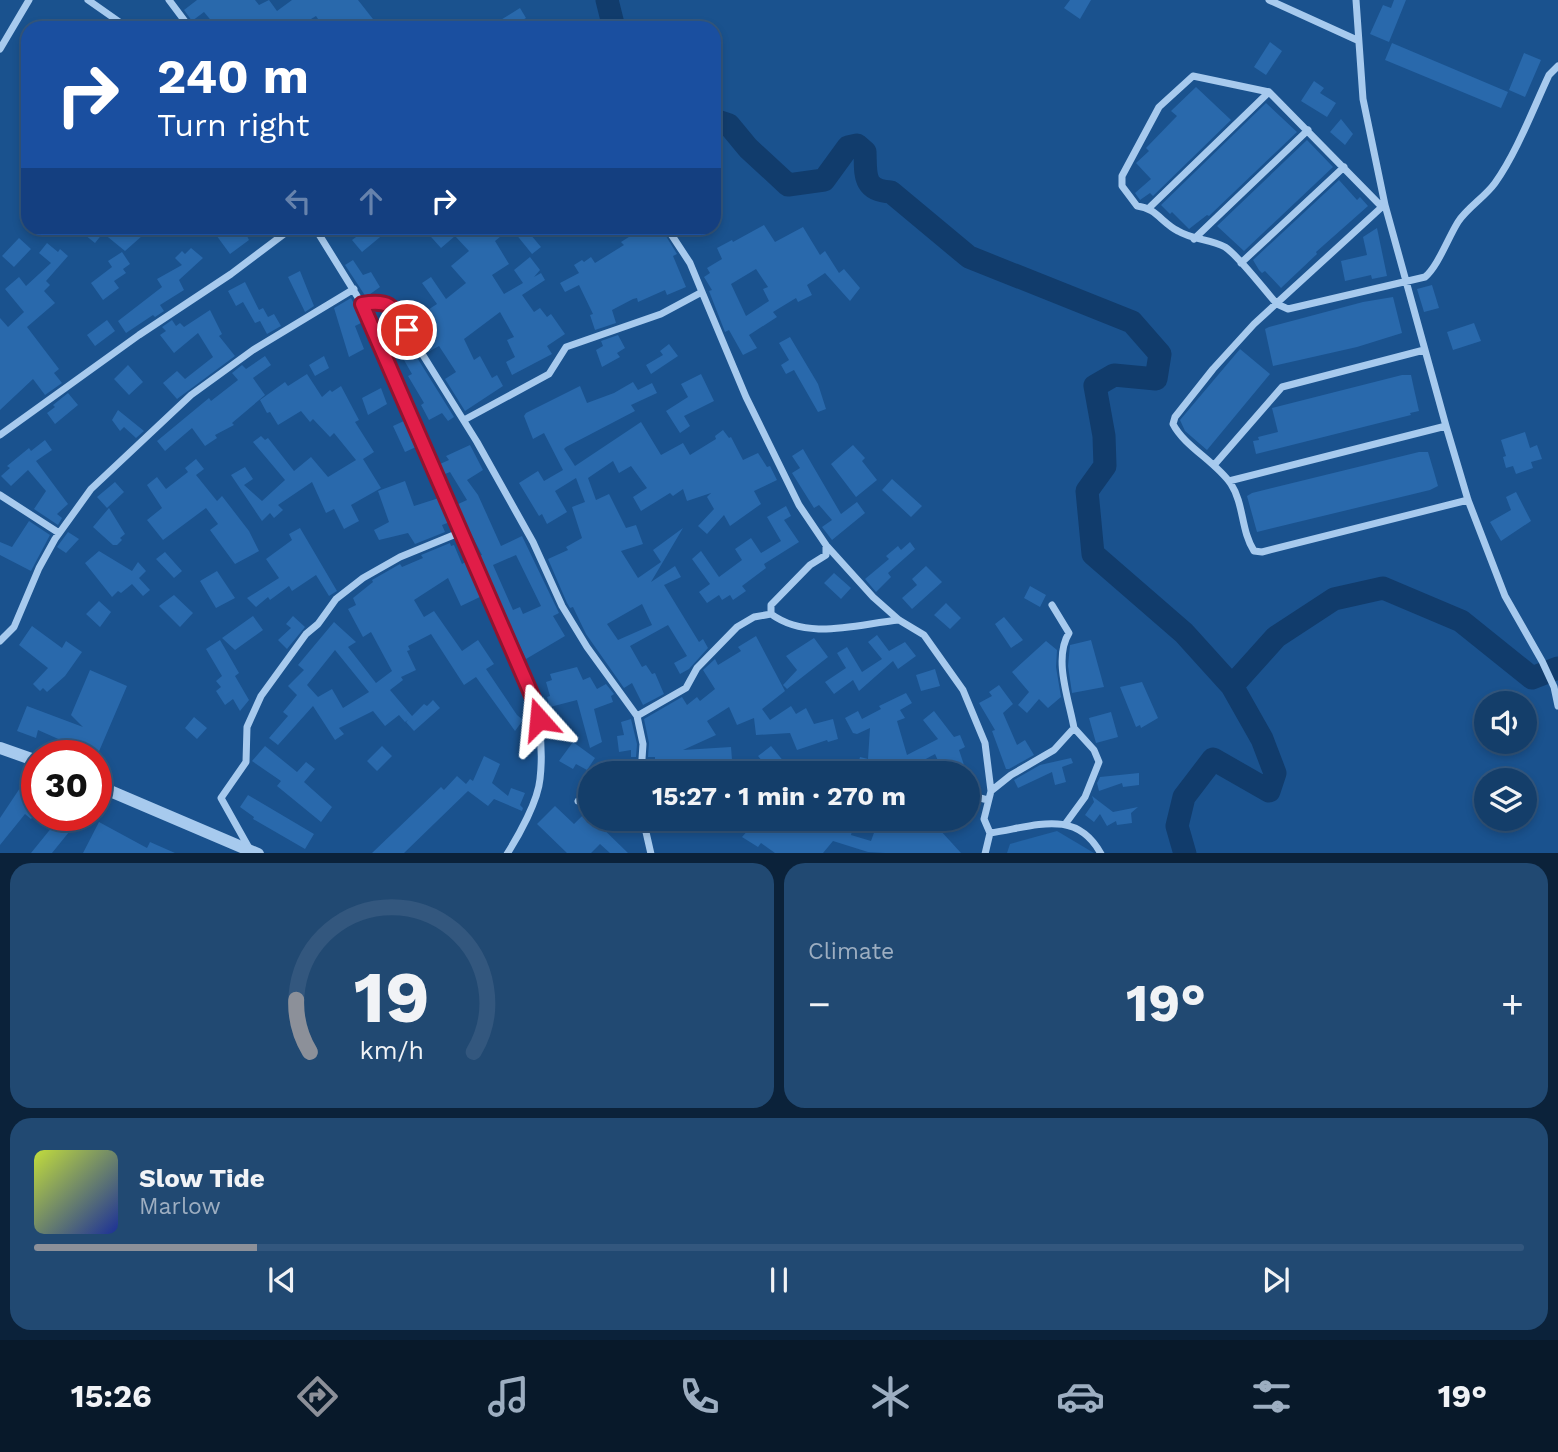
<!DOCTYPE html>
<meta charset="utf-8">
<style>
body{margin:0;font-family:"Work Sans",sans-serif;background:#214972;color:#f1f3f6;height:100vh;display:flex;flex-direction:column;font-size:26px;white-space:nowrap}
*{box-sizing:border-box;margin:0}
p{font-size:23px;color:#9daec1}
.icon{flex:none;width:38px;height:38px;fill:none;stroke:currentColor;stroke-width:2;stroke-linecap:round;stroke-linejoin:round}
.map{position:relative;height:853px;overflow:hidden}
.details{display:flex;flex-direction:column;gap:10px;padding:10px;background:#0b223a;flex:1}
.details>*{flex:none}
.guide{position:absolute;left:21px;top:21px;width:700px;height:214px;border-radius:21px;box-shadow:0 4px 10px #0003,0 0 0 2px #33577e;background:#1a4fa0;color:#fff;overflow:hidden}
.tools{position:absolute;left:1474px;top:691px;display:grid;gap:14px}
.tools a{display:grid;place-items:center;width:63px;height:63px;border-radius:50%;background:#143e6a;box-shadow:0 4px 10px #0003,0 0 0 2px #33577e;font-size:35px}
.speed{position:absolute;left:21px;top:740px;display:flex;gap:14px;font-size:35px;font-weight:700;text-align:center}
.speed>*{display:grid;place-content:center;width:91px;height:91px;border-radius:50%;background:#143e6a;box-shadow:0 4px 10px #0003,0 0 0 2px #33577e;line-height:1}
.speed .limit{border:10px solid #d22;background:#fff;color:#111}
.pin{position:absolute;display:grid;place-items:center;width:60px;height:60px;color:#fff;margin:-30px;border:4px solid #fff;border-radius:50%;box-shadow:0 2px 7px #0007}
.me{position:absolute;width:77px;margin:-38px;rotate:342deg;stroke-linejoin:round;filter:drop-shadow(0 0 5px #0008)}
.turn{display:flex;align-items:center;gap:24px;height:147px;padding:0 21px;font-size:32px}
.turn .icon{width:91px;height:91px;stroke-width:2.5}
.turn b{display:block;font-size:49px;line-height:60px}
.lanes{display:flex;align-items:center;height:66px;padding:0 21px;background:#0003;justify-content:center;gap:35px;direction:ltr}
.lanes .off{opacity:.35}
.big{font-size:52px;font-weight:700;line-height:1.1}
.details .tile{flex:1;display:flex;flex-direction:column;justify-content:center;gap:10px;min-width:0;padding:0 24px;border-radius:21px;background:#214972}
.details .dial{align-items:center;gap:0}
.dial svg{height:182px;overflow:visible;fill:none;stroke:#33577e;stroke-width:7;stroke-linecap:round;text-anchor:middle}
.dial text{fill:#f1f3f6;stroke:none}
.song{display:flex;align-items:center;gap:21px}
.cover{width:84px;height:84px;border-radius:10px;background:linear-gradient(135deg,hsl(70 70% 55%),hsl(230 70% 35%))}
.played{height:7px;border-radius:4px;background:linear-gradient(90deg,#8c9099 15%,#33577e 15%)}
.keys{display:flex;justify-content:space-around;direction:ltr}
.heat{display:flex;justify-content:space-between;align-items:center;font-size:38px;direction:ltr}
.details .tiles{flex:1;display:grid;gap:10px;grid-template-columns:1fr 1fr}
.tile:last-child{grid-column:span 2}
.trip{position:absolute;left:578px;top:761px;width:402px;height:70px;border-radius:35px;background:#143e6a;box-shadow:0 4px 10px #0003,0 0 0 2px #33577e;font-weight:700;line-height:70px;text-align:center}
.menu{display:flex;height:112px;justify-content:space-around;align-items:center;background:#08192a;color:#9daec1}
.menu .icon{width:49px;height:49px}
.menu .on{color:#8c9099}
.menu b{font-size:32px;color:#f1f3f6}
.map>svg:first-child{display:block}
.green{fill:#2364a7}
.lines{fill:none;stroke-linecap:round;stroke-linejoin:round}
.river{stroke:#113c6c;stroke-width:23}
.building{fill:#2969ac;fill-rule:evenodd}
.minor{stroke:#a7caee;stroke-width:7}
.tertiary{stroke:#a7caee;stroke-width:12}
.route-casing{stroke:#92132f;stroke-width:18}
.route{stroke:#e11d48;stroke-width:12}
</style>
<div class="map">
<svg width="1558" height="854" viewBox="0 0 1558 854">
<rect width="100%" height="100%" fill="#1a528e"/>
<!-- green -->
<path class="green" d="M1057 831 1094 853H1007L1010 844Z"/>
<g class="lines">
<!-- river -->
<path class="river" d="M607 0 614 28
M714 120 729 125 748 148 788 185 824 180 848 147 857 145 865 152C866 173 862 191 891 192L969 257 1132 322 1160 354 1156 379 1114 375 1095 386 1104 436 1105 466 1087 491 1093 554 1184 633 1232 686 1262 739 1275 773 1269 791 1213 759 1184 797 1177 826 1185 854
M1232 686 1276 637 1334 599 1383 588 1461 621 1532 678 1558 668"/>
</g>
<!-- building -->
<path class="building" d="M197 0H255L259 5 269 0 277 11 292 0H358L380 28H324L316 16 296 28H223L217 21 214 24 204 12 192 21 184 10Z
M1070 0H1091L1080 19 1064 8Z
M1394 0H1406L1389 42 1370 34 1383 5 1391 8Z
M520 8 526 18 521 21 526 28H504L499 21Z
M1270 42 1282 51 1266 75 1254 67Z
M1392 43 1508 92 1501 108 1385 60Z
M1524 53 1541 60 1525 97 1509 90Z
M1314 81 1324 88 1320 93 1336 103 1327 117 1301 101Z
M1196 87 1231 120 1153 196 1150 193 1140 200 1135 193 1151 179 1136 163 1149 151 1146 148 1177 116 1171 111Z
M1266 103 1297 132 1209 216 1207 215 1189 229 1172 212 1170 214 1161 205Z
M1341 119 1353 134 1345 145 1330 132Z
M1307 140 1333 167 1244 251 1217 226Z
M1339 180 1357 200 1360 197 1368 206 1316 252 1317 254 1281 288 1265 271 1262 273 1259 270 1253 260Z
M764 225 775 242 803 227 820 255 825 251 839 273 844 269 860 288 850 301 825 273 807 285 812 295 798 302 796 298 773 312 777 317 749 335 757 348 743 355 729 330 725 332 709 291 712 290 704 277 710 273 707 268 722 259 717 248 732 240 733 242ZM756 269 768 287 763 289 769 301 746 316 731 284Z
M91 228H151L125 251 103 233 95 243 85 235Z
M211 228H261L247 236 249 240 230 254Z
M368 228H391L362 252 352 240Z
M423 228H525L541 247 532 254 511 228 495 241 509 264 492 275 504 294 523 283 514 270 530 257 540 270 534 277 541 273 545 280 522 295 534 312 540 308 547 317 551 314 565 334 547 346 552 354 512 375 506 362 515 357 507 340 514 337 500 312 464 339 474 360 480 356 492 378 497 375 503 386 465 411 445 379 456 372 439 346 428 352 409 322 437 304 422 283 431 277 446 299 466 283 451 266 469 251 455 236 441 248Z
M643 228H661L677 254 673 256 686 287 667 295 665 290 638 302 637 298 633 299 612 310 616 323 595 330 590 315 593 314 579 285 565 292 560 283 579 273 574 265 582 260 584 262 591 257 595 263 624 245 621 242Z
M1377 228 1387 276 1372 279 1371 275 1345 281 1341 261 1367 255 1363 237Z
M19 238 31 249 14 267 2 256Z
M47 243 58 252 60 249 68 256 46 281 50 285 44 291 55 303 27 327 59 369 54 373 62 383 45 395 33 379 0 410V318L8 327 24 312 5 289 19 277 26 286 51 263 39 253Z
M191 248 203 258 179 280 184 290 160 305 164 311 155 317 153 315 126 333 118 321 162 287 157 279 182 265 175 258 182 251 185 254Z
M122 252 130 264 123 269 126 273 114 281 119 288 103 300 91 283 112 267 108 261Z
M353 260 363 275 371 272 380 287 366 297 345 265Z
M300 271 314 306 305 312 288 277Z
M245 282 259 310 263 308 268 317 274 314 281 326 267 334 260 321 255 323 243 302 236 306 228 291Z
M1432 285 1439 308 1424 312 1417 289Z
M1393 297 1402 333 1357 347 1273 366 1265 329 1269 327 1363 302Z
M351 298 363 322 355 326 364 349 349 357 334 308Z
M210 310 222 334 219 336 235 356 177 399 163 383 177 371 185 379 213 357 198 333 174 353 160 335 166 331 162 327 172 320 176 326 180 323 184 327Z
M393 319 454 417 448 421 442 413 429 420 421 405 424 403 408 376 412 374 384 325Z
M107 320 115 331 95 346 87 335Z
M1474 323 1481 341 1453 350 1447 332Z
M618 335 625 348 617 353 620 357 602 367 596 350 603 346 601 341Z
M790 337 818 384 826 409 818 412 794 370 786 374 781 365 789 360 779 343Z
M669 344 678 356 651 374 646 365 663 355 660 351Z
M1240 349 1270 374 1207 450 1185 431 1180 420Z
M265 356 271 365 253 378 265 395 232 423 234 425 215 435 217 438 205 446 192 428 165 451 157 441 209 398 211 401 238 380 232 373 242 365 246 369Z
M324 356 329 368 315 376 309 365Z
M128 365 143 382 129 395 114 379Z
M307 374 322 397 330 390 332 392 341 386 359 420 355 422 374 452 363 459 381 488 351 505 359 521 344 529 334 509 326 513 312 482 278 505 283 510 274 518 270 513 262 521 231 475 245 467 253 479 244 485 262 501 285 480 253 442 261 436 265 440 268 438 294 471 311 457 328 477 356 460 334 433 330 437 313 419 310 422 301 411 278 425 270 412 267 413 260 400 285 382 288 386Z
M701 374 714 401 684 416 690 426 680 433 666 411 688 397 681 384Z
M1402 375H1411L1414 389 1419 411 1410 413 1411 415 1256 454 1253 441 1259 440 1258 437 1278 432 1272 408Z
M633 382 638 390 652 383 657 393 631 405 635 411 566 447 564 449 575 466 641 422 661 455 683 443 690 455 716 439 715 436 723 430 729 438 731 437 743 460 758 453 767 467 770 466 777 480 754 491 761 504 730 526 724 515 707 534 698 526 714 509 707 497 711 493 687 501 683 489 673 496 670 493 641 511 633 497 647 488 631 466 619 473 613 461 588 478 596 500 609 494 626 528 636 525 643 544 621 551 638 578 661 562 653 550 683 528 651 582 675 566 681 577 664 585 699 642 703 639 708 648 689 669 680 674 674 663 687 656 668 625 630 646 642 667 646 665 652 674 655 673 664 694 643 705 632 683 624 688 586 634 573 607 570 608 567 603 548 559 568 550 566 547 582 538 572 507 585 502 576 478 555 491 567 512 547 524 542 514 539 516 519 483 538 471 544 481 563 470 544 433 533 439 524 416 526 413 580 386 587 403 614 393ZM642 604 652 625 618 640 607 624Z
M381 388 387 404 368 415 362 398Z
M68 393 78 405 55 424 47 413 55 407 53 405Z
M118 410 144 431 136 438 124 427 120 431 112 420Z
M404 421 416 447 405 452 393 426Z
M1525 432 1530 448 1537 445 1542 459 1531 462 1533 468 1516 474 1513 466 1506 468 1503 457 1506 456 1501 440Z
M45 440 52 450 36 461 68 504 57 514 62 518 58 525 34 509 46 491 28 470 11 486 1 476 10 468 7 466 29 448 31 451Z
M470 445 483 470 467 480 478 495 501 546 522 536 559 613 553 616 565 636 526 659 478 556 482 555 456 505 467 500 450 472 445 474 440 464 449 460 446 456ZM516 555 541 606 523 614 520 607 513 610 493 565Z
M853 445 865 458 862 461 877 480 856 497 831 464Z
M803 449 841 514 857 502 865 513 832 540 822 527 832 520 819 505 814 508 792 473 800 468 792 456Z
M1419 452H1428L1434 472 1438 486 1430 490 1257 532 1247 496 1252 493Z
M196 459 204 469 196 475 217 501 222 496 249 531 259 551 235 564 210 530 218 524 206 508 163 540 147 520 162 508 147 485 157 477 166 489 188 472 185 468Z
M892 479 922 506 911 517 882 490Z
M405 481 414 506 439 498 450 522 442 525 445 532 415 544 408 533 379 540 374 530 389 522 378 491Z
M115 482 124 492 107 508 97 497Z
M1516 492 1531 521 1501 541 1490 522 1511 510 1506 497Z
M786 506 791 516 784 520 799 542 764 564 766 568 742 586 746 591 733 600 730 595 722 600 719 595 707 603 699 592 710 584 692 559 701 551 719 577 742 560 735 549 751 538 761 553 781 541 767 517Z
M109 508 125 534 120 538 122 540 117 545H113L93 527Z
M29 521 50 535 31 571 0 555V542L12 547Z
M300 528 337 591 329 596 316 575 292 591 289 586 270 600 268 597 256 607 247 598 279 578 266 559 292 540 289 534Z
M68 532 79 539 66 553 57 547Z
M910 542 915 549 888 573 891 577 876 592 865 579 889 559 886 556 898 546 901 550Z
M450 543 451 546 454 545 462 564 467 561 482 596 461 606 448 578 414 600 424 617 434 611 462 651 478 640 494 664 486 669 517 715 523 720 515 731 476 677 464 685 431 634 408 646 410 650 407 651 416 670 401 677 403 680 390 690 412 716 424 704 427 706 433 700 440 708 414 731 406 722 408 720 405 722 399 715 385 726 373 711 339 728 344 734 335 740 313 706 278 745 269 738 288 716 283 712 297 695 288 686 304 670 298 665 334 622 356 642 348 647 376 683 392 671 371 632 363 637 348 609 356 605 353 598 373 582 372 580 400 564 402 567 423 558 421 555ZM335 650 369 692 343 708 332 689 318 697 307 685Z
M99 551 132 571 138 562 146 571 139 578 150 590 143 596 132 584 121 593 118 591 112 597 85 563Z
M165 552 182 571 174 578 156 559Z
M926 566 942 582 912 609 902 598 917 585 912 579Z
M217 571 235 598 216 608 200 581Z
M834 573 851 588 841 599 824 583Z
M1030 586 1046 595 1040 607 1024 598Z
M174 595 193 613 180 627 159 606Z
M99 601 111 612 100 627 86 614Z
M946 603 961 618 950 629 934 615Z
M253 616 263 630 235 650 222 638Z
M293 616 305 627 287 649 278 640 291 628 286 624Z
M1004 617 1023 640 1011 648 995 624Z
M32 626 62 648 66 641 82 652 65 676 47 692 43 688 40 691 33 684 48 668 19 645Z
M877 635 889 651 905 642 916 656 898 669 893 661 859 691 853 680 834 694 825 682 846 668 837 653 847 647 862 672 882 659 868 642Z
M756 636 785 691 762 709 770 720 791 706 796 714 806 708 814 724 833 719 838 739 828 742 827 740 797 750 790 733 756 735 754 718 737 725 729 707 707 721 716 735 683 750 731 747 732 760 743 759 744 768 697 774 655 772V757H648L649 743 644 719 682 697 687 705 697 697 700 701 715 689 703 670 715 659 718 665 741 651 738 647Z
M814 638 828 657 787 689 783 685 797 670 786 656Z
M220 640 239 673 235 676 249 700 240 711 233 699 225 705 216 691 221 687 216 681 222 676 206 649Z
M1091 640 1104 687 1072 693 1068 666 1070 645Z
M1046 641 1057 650 1056 667 1061 697 1048 708 1039 699 1027 713 1018 705 1029 692 1012 672Z
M577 667 583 680 590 677 597 689 606 684 614 694 611 696 613 702 594 709 602 742 590 748 577 700 550 707 547 697 550 696 546 682 552 680 550 674Z
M935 669 940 686 921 691 916 675Z
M90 670 127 686 97 756 38 730 36 738 17 731 27 706 83 727 71 715Z
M1142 682 1158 718 1141 728 1140 725 1136 727 1120 687Z
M999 685 1013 704 1003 713 1017 745 1025 740 1034 755 1009 769H1006L992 731 995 730 979 703 992 696 989 692Z
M906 693 912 703 900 710 905 718 897 721 907 755 938 739 923 720 934 711 954 737 960 735 965 747 959 750 967 774H956L951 763 941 767 935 754 911 767 916 774H827L834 760 856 771 860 757 868 759 870 728 857 734 853 733 845 718 858 711 862 719 881 709 879 706Z
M1111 712 1118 737 1096 743 1089 718Z
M194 717 207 728 197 739 185 728Z
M631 719 637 744 636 757H631V750L619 752 617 736 624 735 621 722Z
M573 742 595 758 587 770 576 764 573 769 559 761Z
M265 746 297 772 306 762 315 769 304 782 332 807 321 822 277 786 281 781 252 761Z
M382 746 392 756 377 771 367 761Z
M771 746 794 774H773L758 756Z
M484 756 500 764 492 783 508 796 511 788 525 793 520 805 523 808 522 811 494 799 488 806 468 791 404 853H372L441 787 444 790 457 776 466 784 470 779 473 781Z
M1071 758 1073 763 1062 767 1066 782 1055 785 1052 772 1018 788 1014 780 1040 765Z
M1139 773V785L1123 787 1122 783 1099 791 1097 783 1100 777Z
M20 788 37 801V812L31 819 25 814 0 845V818Z
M248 795 314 834 305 849 253 819 254 817 240 807Z
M1092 796 1113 812 1138 807 1131 813 1132 823 1117 825 1116 821 1107 826 1100 814 1094 822 1085 815 1094 802Z
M555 806 574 824 586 812 590 819H593L628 853H610L600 844 591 853H567L537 824Z
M61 816H82L52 853H31Z
M758 819H770L781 829 790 819H817L838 833 842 820 855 819 851 835 871 841 879 819H959L940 830 961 853H885L868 852 833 841 823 853H775L761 843 758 847 742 837Z
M99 822 147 848 150 842 175 853H83Z"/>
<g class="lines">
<!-- minor -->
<path class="minor" d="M88 0 128 28
M169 0 190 28
M1269 0 1357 40
M1356 0 1363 99 1385 205 1446 426 1468 500 1505 596 1542 661 1554 687 1558 706
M0 49 29 0
M1384 205 1254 324 1213 369 1175 417 1173 424C1184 446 1216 462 1231 484 1244 504 1241 531 1254 551L1262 552 1468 500
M1381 206 1269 92 1193 76 1159 107 1122 176V186L1137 206C1156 208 1162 223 1178 231 1193 240 1210 239 1225 247 1238 255 1265 291 1277 304L1288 309 1425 277C1438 266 1448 238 1458 222 1467 208 1485 197 1495 183 1517 152 1533 109 1549 75L1558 66
M1150 207 1269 92
M315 228 362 304 533 697C540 723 543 753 540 779 538 801 519 835 507 854
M667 228 690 263 702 292
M1194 239 1308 130
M1241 263 1344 167
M362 304 381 301 393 307 477 442 533 542 562 606 587 647 637 716 643 744 641 774
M464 420 549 374 566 347 661 314 702 292 746 397 799 505 826 545 873 597 899 620 924 635 963 690 985 743 991 791
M0 435 139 335 231 274 292 228
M1215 464 1282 387 1424 350
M1229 481 1446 426
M0 495 59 533
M826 545V555L810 565 771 605V614C808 641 857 624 899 620
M0 641 14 627 39 568 55 539 91 489 191 395 253 350 354 289
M637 716 686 688 697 668 737 627 754 617 771 614
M968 795 988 800
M578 801 590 804
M643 819 651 854
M1066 823 1085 797 1099 762 1094 750 1074 728
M990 833C1033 827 1076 807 1101 854
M249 848 221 798 246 762 247 727 261 696 306 634 318 624 336 599 363 578 400 557 461 532
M985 854 990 833 984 819 991 791 1011 775 1054 750 1074 728C1069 700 1053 658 1069 633L1052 605"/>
<!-- tertiary -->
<path class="tertiary" d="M0 748 37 761
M96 785 258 854"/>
</g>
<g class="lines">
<!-- route casing -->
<g class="route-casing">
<path id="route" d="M407 330C393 307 391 299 362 304L533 698 539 719"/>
</g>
<!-- route -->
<use href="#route" class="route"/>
</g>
</svg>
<div class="tools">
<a><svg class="icon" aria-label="sound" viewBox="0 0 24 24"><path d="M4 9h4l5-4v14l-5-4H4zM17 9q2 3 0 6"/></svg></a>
<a><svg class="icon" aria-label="layers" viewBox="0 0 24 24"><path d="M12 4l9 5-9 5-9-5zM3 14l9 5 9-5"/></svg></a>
</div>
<div class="speed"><div class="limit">30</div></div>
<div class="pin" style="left:407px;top:330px;background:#d93025"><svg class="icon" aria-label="arrive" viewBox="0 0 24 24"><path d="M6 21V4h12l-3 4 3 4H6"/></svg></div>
<svg class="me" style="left:539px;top:719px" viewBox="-20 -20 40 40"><path d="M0-17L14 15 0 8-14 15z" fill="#e11d48" stroke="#fff" stroke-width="4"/></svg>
<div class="trip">15:27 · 1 min · 270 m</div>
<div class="guide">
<div class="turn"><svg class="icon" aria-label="right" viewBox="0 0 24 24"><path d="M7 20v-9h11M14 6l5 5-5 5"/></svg><div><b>240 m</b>Turn right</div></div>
<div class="lanes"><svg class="icon off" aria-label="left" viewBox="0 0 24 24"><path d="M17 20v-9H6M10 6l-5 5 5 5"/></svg><svg class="icon off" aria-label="ahead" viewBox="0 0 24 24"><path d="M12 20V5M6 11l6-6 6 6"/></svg><svg class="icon" aria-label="right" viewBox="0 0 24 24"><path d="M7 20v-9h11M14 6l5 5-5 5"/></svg></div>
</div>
</div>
<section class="details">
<div class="tiles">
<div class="tile dial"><svg viewBox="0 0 100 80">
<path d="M14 69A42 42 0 1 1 86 69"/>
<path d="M14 69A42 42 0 0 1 8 46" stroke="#8c9099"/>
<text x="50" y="56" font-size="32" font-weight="700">19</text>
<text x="50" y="72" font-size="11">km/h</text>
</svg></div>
<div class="tile"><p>Climate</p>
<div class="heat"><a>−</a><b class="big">19°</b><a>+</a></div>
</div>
<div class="tile">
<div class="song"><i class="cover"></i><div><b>Slow Tide</b><p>Marlow</p></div></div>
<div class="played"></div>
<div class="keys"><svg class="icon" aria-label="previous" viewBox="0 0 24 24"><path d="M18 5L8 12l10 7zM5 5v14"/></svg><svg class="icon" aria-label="pause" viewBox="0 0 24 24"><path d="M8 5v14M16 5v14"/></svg><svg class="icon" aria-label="next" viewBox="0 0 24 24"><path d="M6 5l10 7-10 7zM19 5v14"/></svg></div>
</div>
</div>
</section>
<nav class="menu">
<b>15:26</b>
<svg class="icon on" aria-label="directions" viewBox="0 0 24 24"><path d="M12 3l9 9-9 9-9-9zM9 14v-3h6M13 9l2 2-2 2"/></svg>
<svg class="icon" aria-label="music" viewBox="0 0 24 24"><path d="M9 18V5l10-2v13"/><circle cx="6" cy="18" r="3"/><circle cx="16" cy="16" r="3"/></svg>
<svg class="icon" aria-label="phone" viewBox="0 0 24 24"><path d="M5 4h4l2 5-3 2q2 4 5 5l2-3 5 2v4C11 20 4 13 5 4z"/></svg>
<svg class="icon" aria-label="climate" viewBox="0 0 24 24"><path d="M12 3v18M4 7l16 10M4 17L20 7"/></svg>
<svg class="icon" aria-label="car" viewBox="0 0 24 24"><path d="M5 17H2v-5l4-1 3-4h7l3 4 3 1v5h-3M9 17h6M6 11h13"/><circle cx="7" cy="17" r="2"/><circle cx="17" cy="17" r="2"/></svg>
<svg class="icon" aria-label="filters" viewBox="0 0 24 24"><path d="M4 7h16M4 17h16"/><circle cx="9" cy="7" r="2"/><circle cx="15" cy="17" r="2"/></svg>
<b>19°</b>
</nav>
